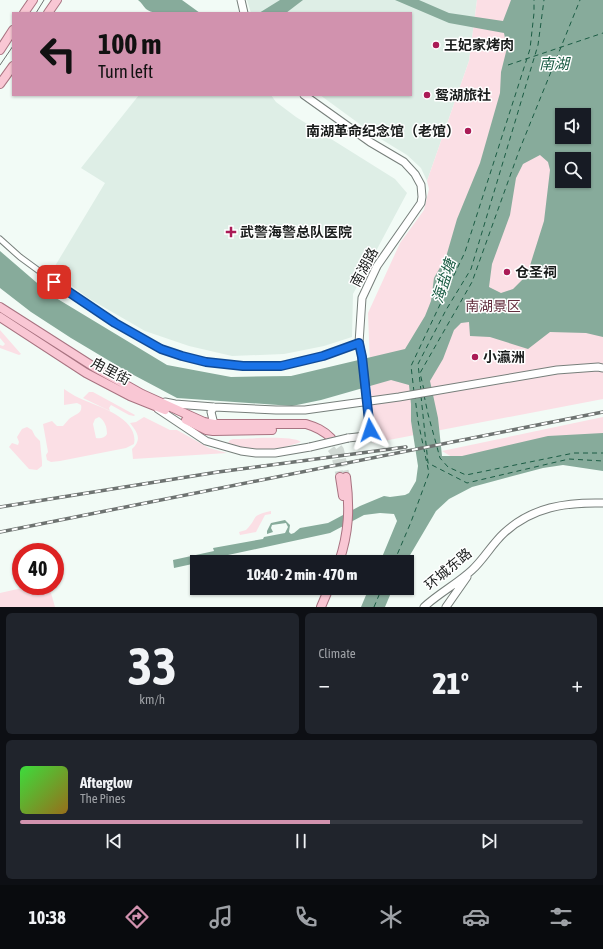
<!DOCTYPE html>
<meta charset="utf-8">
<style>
body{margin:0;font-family:"Asap Condensed","Noto Sans SC",sans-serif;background:#20242c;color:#f1f3f6;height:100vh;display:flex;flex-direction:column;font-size:15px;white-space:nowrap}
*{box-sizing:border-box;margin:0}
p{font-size:13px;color:#9ea1a6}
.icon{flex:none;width:22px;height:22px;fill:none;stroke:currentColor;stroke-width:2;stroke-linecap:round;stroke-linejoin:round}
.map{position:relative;height:607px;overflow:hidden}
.side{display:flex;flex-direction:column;gap:6px;padding:6px;background:#0d0f14;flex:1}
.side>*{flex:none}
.banner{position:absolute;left:12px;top:12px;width:400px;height:84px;border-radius:0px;box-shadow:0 1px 3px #0004;background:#d192ae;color:#111;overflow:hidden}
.controls{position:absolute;left:555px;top:108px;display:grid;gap:8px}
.controls a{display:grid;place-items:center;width:36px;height:36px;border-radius:0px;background:#171b24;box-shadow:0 1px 3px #0004;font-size:20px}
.speed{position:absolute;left:12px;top:543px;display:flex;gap:8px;font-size:20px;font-weight:700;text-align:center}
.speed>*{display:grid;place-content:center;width:52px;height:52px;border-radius:50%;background:#171b24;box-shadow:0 1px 3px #0004;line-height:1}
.speed .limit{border:6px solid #d22;background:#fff;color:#111}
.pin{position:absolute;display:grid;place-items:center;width:34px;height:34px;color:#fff;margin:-17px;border-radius:8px;box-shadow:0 2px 6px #0006}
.me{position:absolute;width:44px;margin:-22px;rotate:355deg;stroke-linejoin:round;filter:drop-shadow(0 0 3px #0008)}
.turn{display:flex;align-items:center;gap:14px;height:84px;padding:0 20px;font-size:18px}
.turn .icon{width:52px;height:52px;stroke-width:2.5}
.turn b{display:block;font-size:28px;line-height:34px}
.big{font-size:30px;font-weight:800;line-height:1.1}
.side .card{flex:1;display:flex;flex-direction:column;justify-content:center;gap:6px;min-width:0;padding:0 14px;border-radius:6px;background:#20242c}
.side .dial{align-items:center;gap:0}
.dial b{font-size:52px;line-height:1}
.song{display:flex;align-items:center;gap:12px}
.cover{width:48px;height:48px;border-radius:6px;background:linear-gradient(135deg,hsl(120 70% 55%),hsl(40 70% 35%))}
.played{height:4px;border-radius:2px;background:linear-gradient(90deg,#d192ae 55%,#363941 55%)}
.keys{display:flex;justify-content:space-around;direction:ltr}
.heat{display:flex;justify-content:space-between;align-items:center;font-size:22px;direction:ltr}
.side .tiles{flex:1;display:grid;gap:6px;grid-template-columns:1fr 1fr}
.card:last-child{grid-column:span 2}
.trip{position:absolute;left:190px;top:555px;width:224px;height:40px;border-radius:0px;background:#171b24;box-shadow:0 1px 3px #0004;font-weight:800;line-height:40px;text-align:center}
.tab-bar{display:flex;height:64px;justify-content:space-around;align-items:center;background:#090b0e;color:#9ea1a6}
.tab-bar .icon{width:28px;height:28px}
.tab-bar .active{color:#d192ae}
.tab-bar b{font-size:18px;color:#f1f3f6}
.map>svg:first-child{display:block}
.built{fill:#deeee6}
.green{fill:#fbdfe5;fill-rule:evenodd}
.water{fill:#87ab9b;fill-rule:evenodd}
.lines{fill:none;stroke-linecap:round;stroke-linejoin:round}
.ferry{stroke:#1b5c44;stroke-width:1;stroke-dasharray:5 4;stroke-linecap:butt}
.primary-tunnel{stroke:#d2dad5;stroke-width:8;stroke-dasharray:8 4;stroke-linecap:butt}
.street-casing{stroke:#777f7b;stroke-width:7}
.secondary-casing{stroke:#777f7b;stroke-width:9}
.primary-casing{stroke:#a87381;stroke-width:10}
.street{stroke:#fff;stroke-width:5}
.secondary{stroke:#fff;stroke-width:7}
.primary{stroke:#f9c7d4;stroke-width:8}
.tram{stroke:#6e7371;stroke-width:1}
.rail-casing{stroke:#6e7371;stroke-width:3.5}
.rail{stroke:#fff;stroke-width:2;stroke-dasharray:6;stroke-linecap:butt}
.secondary-bridge-casing{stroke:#777f7b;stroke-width:9;stroke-linecap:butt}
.secondary-bridge{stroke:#fff;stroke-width:7}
.route-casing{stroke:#114b97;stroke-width:10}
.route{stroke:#1a73e8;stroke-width:7}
.poi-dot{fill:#aa1b56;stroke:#fff;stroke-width:1.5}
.labels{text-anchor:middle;stroke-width:3;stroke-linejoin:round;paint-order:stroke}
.poi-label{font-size:14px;font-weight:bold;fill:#1a1d1c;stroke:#fff;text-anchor:start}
.street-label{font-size:14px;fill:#1a1d1c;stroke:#fff}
.park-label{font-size:14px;fill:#622f3e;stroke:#fff}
.water-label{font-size:15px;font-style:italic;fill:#1b5c44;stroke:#fff}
</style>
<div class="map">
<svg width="603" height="607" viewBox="0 0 603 607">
<rect width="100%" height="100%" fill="#f2fbf6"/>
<!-- built -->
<path class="built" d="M247 0H477L469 61 427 181 421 168 407 155 376 136 320 95H411V13H251Z
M139 95H271L276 102 296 117 395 179 407 193 353 294 352 337 324 346 284 354 232 356 189 346 145 331 88 298 52 271 105 183 81 168Z"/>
<!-- green -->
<path class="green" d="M477 0H603V399L373 443 368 313 400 243 424 210 429 189 427 181 469 61ZM562 115H584V137H562ZM562 159H584V181H562Z
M0 330 21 354 19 355 0 348V345L3 346 5 344 0 338Z
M64 389C71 394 78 398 86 401 103 408 139 420 134 444L126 448 60 461 51 462 47 460 46 455 48 452 43 424 52 421 57 426H63C65 424 67 421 69 419 75 414 83 414 81 405L77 403 64 405ZM99 417C105 421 107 427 107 434 105 438 100 439 96 438L93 424 95 419Z
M89 392H93L135 415 134 416 129 415 111 405 109 408 110 411 83 398Z
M144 417 170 430H177L209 448 227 453 133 459 132 449C142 440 138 433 130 423L136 422Z
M603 417V435L457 460 442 451Z
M27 427 32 430 35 436 40 441 42 462V466L37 470 29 469 9 447 12 443 18 445 19 442 17 437 22 429Z
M233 439C248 439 291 435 301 442 292 445 283 448 274 449 263 450 236 451 228 443L230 440Z
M271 511V514L265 515 256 532 240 535 239 532 246 530C259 517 249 516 271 511Z
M31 586H49L55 607H0V593Z"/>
<!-- water -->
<path class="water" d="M138 0H182L200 13C188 13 155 17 146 9 143 6 142 3 138 0Z
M280 0H303L286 13H259Z
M395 0H419L449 13 503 21 511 0H603V337L586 333 550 332 528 349 490 337 470 336 469 322 461 323 454 330 443 359 430 381 438 418 442 456H462L548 436 603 433V471L563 465 543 468 472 487 449 499 436 511 406 562H380L397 521 394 514 380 513 364 515 330 533 228 555V558L205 562H197V563L174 568 173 560 214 551 213 548 263 539 264 537 285 533 288 527 286 523 272 525 271 528 273 532 267 534V531L271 523 285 520 290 525 289 532 291 534 294 533 300 528 328 523 360 506 384 496 390 497 405 495 409 493 416 481 418 466 411 421V404L409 385 391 380 321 400 292 406 177 398 128 372 71 338 31 312 0 288V251L51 295 167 365 231 377 291 376 405 349 425 316 431 301 434 278 446 257 457 219 480 163 500 93 501 72 507 48 504 33 449 23ZM562 115H584V137H562ZM540 155 548 162 550 170 544 221 527 275 513 289 501 293 489 287 492 264 510 215 516 178 523 164ZM562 159H584V181H562Z
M369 588H393L385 607H361Z"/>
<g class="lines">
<!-- ferry -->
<path class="ferry" d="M508 65 603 33
M424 390 420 373 472 282 519 151 580 0
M421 391 418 364 446 310 471 269 538 45 544 0
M414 392 411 366 436 313 465 252 530 49 534 13V0
M424 395 428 414 440 458 448 467 466 475 574 453H603
M421 396 428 463 467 483 569 459 603 461
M394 562 411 522 429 473 418 421 415 397
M374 607 382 588"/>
<!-- primary-tunnel -->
<path class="primary-tunnel" d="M331 438 340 450 346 477
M324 439 335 454 340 477"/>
<!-- street casing -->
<g class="street-casing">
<path id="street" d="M0 239 20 257 65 290 115 323 161 349 181 356 206 362 243 366H281L323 356 359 343"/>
</g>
<!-- secondary casing -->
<g class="secondary-casing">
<path id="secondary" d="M241 0 244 13
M304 95 370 142 404 162 415 174 421 185 422 197 421 203 377 266 362 298 359 343 362 357 370 430 366 436 348 438
M165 402 175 404 214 407 276 410H305L399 397 557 370 598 367 603 368
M158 409 206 441 241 451 256 453H275L310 447
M214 424 211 412 214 407
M424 607C439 593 457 584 472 570 484 559 492 544 504 533 532 507 566 502 603 503
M446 607 467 577"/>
</g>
<!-- primary casing -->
<g class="primary-casing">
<path id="primary" d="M24 13 33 0
M48 13 57 0
M0 50 13 30
M0 84 13 66
M0 307 94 367 119 381 142 394 204 422 214 424H306C316 427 323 430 331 438
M0 317 86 373 130 396 165 410
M186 420 206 430 213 431 272 430
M340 477 343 496
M339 562C349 532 350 508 346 477
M321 607 329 588"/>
</g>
<!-- street -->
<use href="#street" class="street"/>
<!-- secondary -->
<use href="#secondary" class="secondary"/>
<!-- primary -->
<use href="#primary" class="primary"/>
<!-- tram -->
<path class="tram" d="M36 13 44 0
M0 65 13 46"/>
<!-- rail casing -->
<g class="rail-casing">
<path id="rail" d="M0 507 218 472 406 447
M0 532 603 412"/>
</g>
<!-- rail -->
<use href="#rail" class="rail"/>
<!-- secondary-bridge casing -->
<g class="secondary-bridge-casing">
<path id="secondary-bridge" d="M310 447 348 438"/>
</g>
<!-- secondary-bridge -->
<use href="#secondary-bridge" class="secondary-bridge"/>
</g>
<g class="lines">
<!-- route casing -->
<g class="route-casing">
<path id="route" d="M54 282 115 323 161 349 182 356 206 362 243 366H281L323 356 359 343 362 357 370 430"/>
</g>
<!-- route -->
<use href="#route" class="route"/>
</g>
<!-- markers -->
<g class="poi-dot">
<circle cx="436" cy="45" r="4"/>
<circle cx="427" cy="95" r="4"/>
<circle cx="468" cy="131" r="4"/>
<path d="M229 226h4v4h4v4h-4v4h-4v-4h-4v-4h4z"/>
<circle cx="507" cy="272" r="4"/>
<circle cx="475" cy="357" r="4"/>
</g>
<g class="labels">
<!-- poi labels -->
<g class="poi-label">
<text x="444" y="50">王妃家烤肉</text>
<text x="435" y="100">鸳湖旅社</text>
<text x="460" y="136" text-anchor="end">南湖革命纪念馆（老馆）</text>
<text x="240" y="237">武警海警总队医院</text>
<text x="515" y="277">仓圣祠</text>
<text x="483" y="362">小瀛洲</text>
</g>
<!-- street labels -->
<g class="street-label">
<text transform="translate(364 267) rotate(-62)" y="5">南湖路</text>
<text transform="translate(111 371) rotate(28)" y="5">甪里街</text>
<text transform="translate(448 569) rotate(-40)" y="5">环城东路</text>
</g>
<!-- park labels -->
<g class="park-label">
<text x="493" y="311">南湖景区</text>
</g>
<!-- water labels -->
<g class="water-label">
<text x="554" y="69">南湖</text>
<text transform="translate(444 281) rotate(-72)" y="5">海盐塘</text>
</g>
</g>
</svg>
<div class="controls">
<a><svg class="icon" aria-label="sound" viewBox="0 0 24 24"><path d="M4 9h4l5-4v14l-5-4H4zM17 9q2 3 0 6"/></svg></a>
<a><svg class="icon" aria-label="search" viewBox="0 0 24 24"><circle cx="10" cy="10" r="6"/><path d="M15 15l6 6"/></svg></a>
</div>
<div class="speed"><div class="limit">40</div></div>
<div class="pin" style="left:54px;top:282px;background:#d93025"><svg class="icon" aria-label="arrive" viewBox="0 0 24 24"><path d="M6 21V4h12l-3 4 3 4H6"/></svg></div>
<svg class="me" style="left:370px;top:430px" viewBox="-20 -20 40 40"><path d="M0-17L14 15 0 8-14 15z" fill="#1a73e8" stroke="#fff" stroke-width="4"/></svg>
<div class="trip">10:40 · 2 min · 470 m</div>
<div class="banner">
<div class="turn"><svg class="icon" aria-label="left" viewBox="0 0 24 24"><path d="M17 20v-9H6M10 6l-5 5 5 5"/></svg><div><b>100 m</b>Turn left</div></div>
</div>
</div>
<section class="side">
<div class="tiles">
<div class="card dial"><b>33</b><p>km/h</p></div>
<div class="card"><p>Climate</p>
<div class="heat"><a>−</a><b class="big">21°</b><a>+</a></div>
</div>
<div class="card">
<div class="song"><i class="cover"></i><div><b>Afterglow</b><p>The Pines</p></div></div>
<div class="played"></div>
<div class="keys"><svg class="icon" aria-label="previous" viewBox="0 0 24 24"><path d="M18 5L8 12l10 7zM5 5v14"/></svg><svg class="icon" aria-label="pause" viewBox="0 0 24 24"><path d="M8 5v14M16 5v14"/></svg><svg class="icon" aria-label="next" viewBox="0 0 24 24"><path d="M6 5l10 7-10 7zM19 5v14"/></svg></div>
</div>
</div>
</section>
<nav class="tab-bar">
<b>10:38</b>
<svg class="icon active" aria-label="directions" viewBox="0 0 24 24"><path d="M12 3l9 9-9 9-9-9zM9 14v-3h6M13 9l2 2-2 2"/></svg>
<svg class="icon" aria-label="music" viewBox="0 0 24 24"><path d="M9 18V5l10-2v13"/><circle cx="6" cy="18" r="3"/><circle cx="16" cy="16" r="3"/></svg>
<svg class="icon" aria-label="phone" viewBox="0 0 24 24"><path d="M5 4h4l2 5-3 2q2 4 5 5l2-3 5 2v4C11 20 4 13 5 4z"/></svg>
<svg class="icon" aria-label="climate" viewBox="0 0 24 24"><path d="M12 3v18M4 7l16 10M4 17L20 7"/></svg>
<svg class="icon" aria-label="car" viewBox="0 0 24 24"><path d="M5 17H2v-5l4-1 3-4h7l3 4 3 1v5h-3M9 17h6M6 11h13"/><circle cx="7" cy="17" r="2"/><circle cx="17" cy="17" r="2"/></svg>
<svg class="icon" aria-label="filters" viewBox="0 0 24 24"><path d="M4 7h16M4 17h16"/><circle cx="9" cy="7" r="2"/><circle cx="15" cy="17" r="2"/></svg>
</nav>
